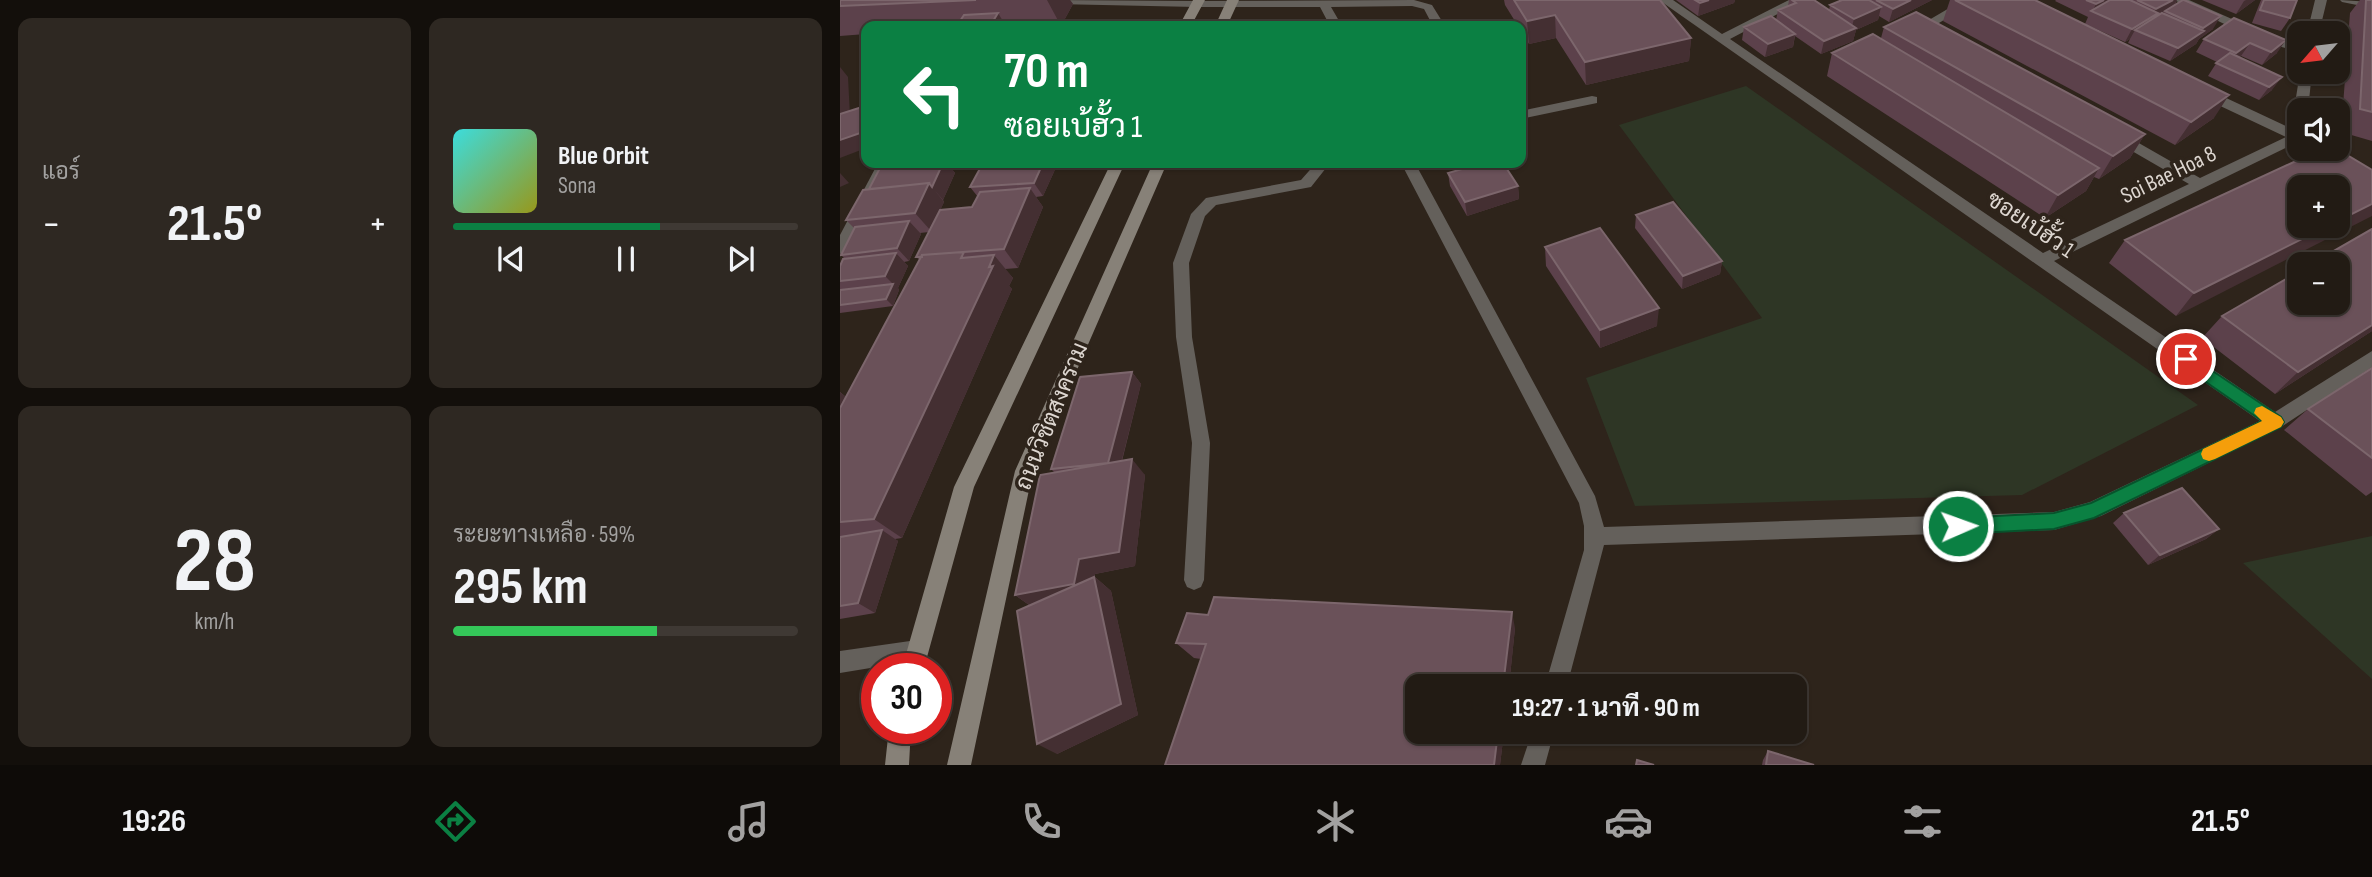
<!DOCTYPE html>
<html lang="th">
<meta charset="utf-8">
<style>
body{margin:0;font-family:"Sofia Sans Condensed",Sarabun,sans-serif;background:#2e2822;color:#f1f3f6;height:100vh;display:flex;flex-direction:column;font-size:26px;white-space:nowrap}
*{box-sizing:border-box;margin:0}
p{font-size:23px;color:#a2a1a0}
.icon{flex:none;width:38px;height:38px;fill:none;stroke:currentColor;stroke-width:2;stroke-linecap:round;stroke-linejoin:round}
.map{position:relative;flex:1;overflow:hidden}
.sheet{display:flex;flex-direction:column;gap:18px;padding:18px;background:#130f0b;width:840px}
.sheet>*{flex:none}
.banner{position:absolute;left:21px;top:21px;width:665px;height:147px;border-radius:14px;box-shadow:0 2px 5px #0004,0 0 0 2px #3f3934;background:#0b8043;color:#fff;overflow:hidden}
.needle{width:46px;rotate:242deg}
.tools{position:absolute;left:1447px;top:21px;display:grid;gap:14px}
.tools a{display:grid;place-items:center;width:63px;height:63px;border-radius:14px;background:#221b14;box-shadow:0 2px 5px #0004,0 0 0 2px #3f3934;font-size:35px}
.speed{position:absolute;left:21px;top:653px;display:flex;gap:14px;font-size:35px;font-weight:700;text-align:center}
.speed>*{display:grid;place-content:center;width:91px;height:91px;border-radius:50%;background:#221b14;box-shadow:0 2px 5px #0004,0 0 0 2px #3f3934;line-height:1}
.speed .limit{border:10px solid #d22;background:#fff;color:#111}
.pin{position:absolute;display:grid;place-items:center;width:60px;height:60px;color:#fff;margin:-30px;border:4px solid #fff;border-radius:50%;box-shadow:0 2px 7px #0007}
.me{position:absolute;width:77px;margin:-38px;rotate:88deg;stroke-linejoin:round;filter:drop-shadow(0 0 5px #0008)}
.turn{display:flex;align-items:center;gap:24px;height:147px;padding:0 28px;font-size:32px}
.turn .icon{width:91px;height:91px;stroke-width:2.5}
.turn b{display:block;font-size:49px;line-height:60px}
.big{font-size:52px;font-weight:700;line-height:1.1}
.sheet .card{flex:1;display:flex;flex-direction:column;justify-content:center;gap:10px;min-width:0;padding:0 24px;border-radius:14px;background:#2e2822}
.sheet .dial{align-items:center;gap:0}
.dial b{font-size:91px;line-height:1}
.song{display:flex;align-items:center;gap:21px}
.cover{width:84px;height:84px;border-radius:10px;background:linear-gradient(135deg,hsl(180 70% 55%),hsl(60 70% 35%))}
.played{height:7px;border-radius:4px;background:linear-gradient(90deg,#0b8043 60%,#3f3934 60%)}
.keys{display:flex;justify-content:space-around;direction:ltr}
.heat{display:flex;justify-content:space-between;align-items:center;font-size:38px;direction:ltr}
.charge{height:10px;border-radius:5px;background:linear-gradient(90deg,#34c759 59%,#3f3934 0)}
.sheet .tiles{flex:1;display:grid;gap:18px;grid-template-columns:repeat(2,1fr)}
.trip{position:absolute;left:565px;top:674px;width:402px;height:70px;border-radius:14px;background:#221b14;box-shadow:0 2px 5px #0004,0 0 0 2px #3f3934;font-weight:700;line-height:70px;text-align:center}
.dock{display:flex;height:112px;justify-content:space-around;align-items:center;background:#0e0b08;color:#a2a1a0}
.dock .icon{width:49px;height:49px}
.dock .current{color:#0b8043}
.dock b{font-size:32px;color:#f1f3f6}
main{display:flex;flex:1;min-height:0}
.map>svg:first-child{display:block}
.green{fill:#2e3625}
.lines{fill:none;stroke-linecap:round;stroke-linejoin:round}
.service{fill:#64605b;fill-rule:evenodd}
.minor{fill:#64605b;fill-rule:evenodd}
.secondary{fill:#878178;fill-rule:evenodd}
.wall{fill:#5c414b}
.shaded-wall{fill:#442f32}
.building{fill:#6a5159;stroke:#7c666c;stroke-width:2}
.route{fill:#0b8043;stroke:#07532c;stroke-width:2}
.slow{fill:#f59e0b}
.labels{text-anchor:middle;stroke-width:7;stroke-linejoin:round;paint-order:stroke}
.street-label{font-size:23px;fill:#ddd6d0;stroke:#2e241b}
</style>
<main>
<section class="sheet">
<div class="tiles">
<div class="card"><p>แอร์</p>
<div class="heat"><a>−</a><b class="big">21.5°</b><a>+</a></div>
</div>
<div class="card">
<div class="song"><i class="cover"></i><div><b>Blue Orbit</b><p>Sona</p></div></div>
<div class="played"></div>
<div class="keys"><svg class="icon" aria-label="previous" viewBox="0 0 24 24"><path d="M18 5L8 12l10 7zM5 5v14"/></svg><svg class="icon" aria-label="pause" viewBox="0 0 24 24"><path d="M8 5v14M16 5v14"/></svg><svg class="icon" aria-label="next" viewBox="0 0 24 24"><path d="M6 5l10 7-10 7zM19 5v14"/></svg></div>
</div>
<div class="card dial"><b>28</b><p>km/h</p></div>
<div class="card"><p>ระยะทางเหลือ · 59%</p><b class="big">295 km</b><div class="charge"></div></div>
</div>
</section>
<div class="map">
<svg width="1532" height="765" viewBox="0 0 1532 765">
<rect width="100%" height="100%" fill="#2e241b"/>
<!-- green -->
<path class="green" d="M906 86 1358 405 1182 495 795 506 746 378 922 318 779 125Z
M1532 536V679L1403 563Z"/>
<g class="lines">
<!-- service -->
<path class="service" d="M211 0 357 1 362 4 357 7 215 4Z"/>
<!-- minor -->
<path class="minor" d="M574 0 592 5 605 26H593L584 9 572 6 491 7 502 26H490L480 7H357L351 4 357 1Z
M819 0H833L882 34 949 0H964L890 39 1203 253 1349 184 1273 140V134H1283L1360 178 1446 137 1357 95V89H1367L1452 129 1453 119 1460 115V141L1214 261 1435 412 1532 351V367L1441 427 1261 516 1214 530 764 545 727 686H705L744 550V526L739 503 561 163H575L755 496 764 527 1214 512 1250 502 1420 421Z
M1123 0H1138L1087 30 1077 27Z
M1334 0H1349L1428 35 1460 44V52L1420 41Z
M1475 0H1487L1479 33H1467Z
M1500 0 1532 2V8L1502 2Z
M1460 72H1472L1468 110H1460V114L1454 110Z
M752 96 757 97V103L681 119V111Z
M38 163H52L8 249 0 254V235Z
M476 163H490L471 187 376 205 365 216 349 263 352 337 370 443 364 580 361 587 354 590 347 587 344 580 352 443 336 337 333 263 351 214 366 198 461 180Z
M77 640 85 643 88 651 85 659 0 673V651Z
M692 732H714L705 765H681Z"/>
<!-- secondary -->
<path class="secondary" d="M353 0H365L351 26H339Z
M387 0H399L387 26H375Z
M271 163H285L134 487 84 668H62L114 487Z
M313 163H327L193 471 131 765H107L175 471Z
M49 728H71L69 765H45Z"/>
</g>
<!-- wall -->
<path class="wall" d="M0 0H230L233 4 221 26H26V34L0 36Z
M664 0H820L851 38 849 61 746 85 716 38 689 44 681 31V26H678L665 5Z
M836 0H895L894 3 858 16Z
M949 0H974L989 10 990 5 1002 0H1092L1049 22 1039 16 1038 20 1016 30 1013 41 981 54 955 36 953 47 925 57 902 40 904 27 936 20 938 10 948 6Z
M1110 0H1195L1245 24 1248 17 1215 1 1216 0H1337L1334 6 1373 29 1359 39 1356 44 1330 61 1288 43 1290 39 1285 42 1245 24 1374 118 1335 145 1103 21Z
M1362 0H1415L1396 14Z
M1421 0H1457L1450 18 1441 31 1412 23Z
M1520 0H1532V141L1501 132 1510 13Z
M1394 18 1437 53 1422 65 1401 56 1399 57 1432 90 1419 100 1368 76 1377 62 1356 52 1364 39Z
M1044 27 1305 134 1290 158 1259 179 1254 177 1246 191 1205 218 987 76 992 53 1041 38Z
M75 163H107L115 173 103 200 104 202 100 210 132 207 138 197 130 187 143 163H218L203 196 196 197 203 207 178 268 165 269 173 278 169 286 172 289 62 538 55 539 58 541 35 613 0 619V392L6 397 80 260 76 257 89 232 80 233 81 234 69 261 64 262 68 266 58 288 59 290 53 306 0 313V266L5 259 1 255 14 228 6 220 29 189Z
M1532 170 1336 316 1269 263 1285 240Z
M608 173 678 186 679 199 627 216 610 186Z
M796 215 882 261 880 274 842 289 795 228Z
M705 247 817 326 760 348 706 266Z
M1382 316 1532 331 1435 394 1362 338Z
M1532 368V492L1526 496 1444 430 1468 409Z
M292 372 301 384 282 461 305 475 295 566 255 574V577L271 591 298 715 217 754 189 605 175 595 215 473 211 469Z
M1284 513 1379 529 1366 539 1308 565 1273 523Z
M675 628 669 686H578L664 732 660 765H325L361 659 354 658 336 643Z
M928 751 974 765H922L923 760Z"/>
<!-- shaded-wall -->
<path class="shaded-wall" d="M207 0H230L233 4 221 26Z
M869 0H895L894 3 858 16 860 3Z
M1071 0H1092L1049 22 1053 9Z
M1264 0H1272L1252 12 1256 4Z
M1333 0H1337L1331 10 1325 11 1323 14 1295 30 1290 39 1285 42 1292 29 1312 16 1316 9Z
M1406 0H1415L1396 14 1404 1Z
M1041 7 1038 20 1016 30 1013 41 981 54 984 41 1011 30 1014 19Z
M158 13 166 26H150Z
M715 15 716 38 689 44 687 21Z
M1381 16 1373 29 1359 39 1356 44 1330 61 1338 48 1360 33 1363 28Z
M955 34 953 47 925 57 928 44Z
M851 38 849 61 746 85 745 62Z
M1446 40 1437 53 1422 65 1431 52Z
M1410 43 1401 56 1387 66 1396 53Z
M0 67 8 77 10 116 0 118Z
M1442 77 1432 90 1419 100 1429 87Z
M1389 95 1374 118 1335 145 1351 122Z
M26 131V148L0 158V140Z
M1305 134 1290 158 1259 179 1273 156Z
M103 163H107L115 173 103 200 92 187Z
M203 163H218L203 196 194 183Z
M1259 168 1246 191 1205 218 1218 195Z
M0 173 9 183 0 187Z
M89 183 104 202 91 231 75 213Z
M678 186 679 199 627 216 625 202Z
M190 188 203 207 178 268 164 249Z
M1532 204V216L1336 316 1354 293 1488 226H1498V221Z
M69 221 81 234 69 261 57 248Z
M56 253 68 266 58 288 59 290 53 306 46 299 53 284 45 276Z
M154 255 173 278 169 286 172 289 62 538 34 519Z
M882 261 880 274 842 289 843 276Z
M819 308 817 326 760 348V330Z
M1532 325V331L1435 394 1458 372Z
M292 372 301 384 278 475 268 464Z
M0 392 13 403 0 437Z
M292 459 305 475 295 566 255 574V577L271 591 298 715 217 754 197 744 195 609 175 595 239 559Z
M1379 529 1366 539 1308 565 1320 555Z
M42 530 58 541 35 613 18 603Z
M672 612 675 628 669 686H663Z
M658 732H664L660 765H654Z"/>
<!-- building -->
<path class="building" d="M0 0H136L0 6Z
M674 0H820L851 38 745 62 715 15 687 21Z
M855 0H869L860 3Z
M952 0H974L1016 28 984 41 938 10 956 3Z
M1002 0H1029L1041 7 1014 19 990 5Z
M1036 0H1071L1053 9Z
M1115 0H1195L1389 95 1351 122Z
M1246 0H1264L1256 4Z
M1270 0H1290L1318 13 1292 29 1251 11Z
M1297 0H1333L1316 9Z
M1343 0H1344L1381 16 1363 28 1325 11Z
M1424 0H1457L1450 18 1420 10Z
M1526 0H1532V112L1520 109Z
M1076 12 1305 134 1273 156 1044 27Z
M158 13 150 26H90L118 24 124 15Z
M1322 13 1364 31 1338 48 1295 30Z
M931 16 955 34 928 44 904 27Z
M1394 18 1446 40 1431 52 1410 43 1396 53 1364 39Z
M1033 34 1259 168 1218 195 992 53Z
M1390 53 1442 77 1429 87 1376 63Z
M22 107 26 116V131L0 140V114Z
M1482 149H1497L1532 170V204L1498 221V187H1460V226H1488L1354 293 1285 240Z
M75 163H103L92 187 89 183 29 189 41 166Z
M143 163H203L194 183 130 187Z
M643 163H663L678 186 625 202 608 173Z
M89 183 75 213 6 220 23 190Z
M190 188 164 249 82 255V257H76L100 210 132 207 140 192Z
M833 202 882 261 843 276 796 215Z
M69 221 57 248 1 255 15 227Z
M760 228 819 308 760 330 705 247Z
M1532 229V325L1458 372 1382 316 1460 271V303H1498V264H1471Z
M124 252 121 258 154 255 149 267 153 266 34 519 0 522V408L82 255Z
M56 253 45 276 0 281V266L3 259Z
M53 284 46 299 0 305V290Z
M1532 368V458L1468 409Z
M292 372 268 463 211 469 240 377Z
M292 459 279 552 239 559 234 584 175 595 200 475Z
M1342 488 1379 529 1320 555 1284 513Z
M42 530 18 603 0 606V537Z
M254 577 281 704 197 744 177 611Z
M374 597 672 612 663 686H578V732H658L654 765H325L366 644 336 643 347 613 368 615Z
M928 751 974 765H926Z
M797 760 814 765H796Z"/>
<!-- route -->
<path class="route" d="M1346 353 1441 417 1444 422 1441 427 1254 518 1214 529 1118 534 1112 532 1109 526 1112 520 1118 518 1214 513 1251 503 1422 421 1340 364 1338 359Z"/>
<!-- slow -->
<path class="slow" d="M1422 406 1441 417 1444 422 1441 427 1375 459 1369 461 1363 459 1361 454 1363 449 1422 421 1414 413 1416 408Z"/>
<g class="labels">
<!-- street labels -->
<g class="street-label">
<text transform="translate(1328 174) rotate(-26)" y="8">Soi Bae Hoa 8</text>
<text transform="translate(1191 224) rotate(34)" y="8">ซอยเบ้ฮั้ว 1</text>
<text transform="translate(211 416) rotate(-68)" y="8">ถนนวิชิตสงคราม</text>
</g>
</g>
</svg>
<div class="tools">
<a><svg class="needle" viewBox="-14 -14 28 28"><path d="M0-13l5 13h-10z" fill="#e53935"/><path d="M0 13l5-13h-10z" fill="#a2a1a0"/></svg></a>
<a><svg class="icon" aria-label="sound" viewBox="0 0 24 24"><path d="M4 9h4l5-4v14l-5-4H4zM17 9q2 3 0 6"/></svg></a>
<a>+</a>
<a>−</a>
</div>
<div class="speed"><div class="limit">30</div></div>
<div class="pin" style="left:1346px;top:359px;background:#d93025"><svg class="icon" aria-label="arrive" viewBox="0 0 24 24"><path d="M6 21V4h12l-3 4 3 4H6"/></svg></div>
<svg class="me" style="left:1118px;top:526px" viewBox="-20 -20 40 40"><circle r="17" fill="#0b8043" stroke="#fff" stroke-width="3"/><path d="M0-11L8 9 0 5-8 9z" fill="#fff"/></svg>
<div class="trip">19:27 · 1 นาที · 90 m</div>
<div class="banner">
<div class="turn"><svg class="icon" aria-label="left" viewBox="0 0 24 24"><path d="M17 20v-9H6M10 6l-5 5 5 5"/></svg><div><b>70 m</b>ซอยเบ้ฮั้ว 1</div></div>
</div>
</div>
</main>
<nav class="dock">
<b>19:26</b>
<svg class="icon current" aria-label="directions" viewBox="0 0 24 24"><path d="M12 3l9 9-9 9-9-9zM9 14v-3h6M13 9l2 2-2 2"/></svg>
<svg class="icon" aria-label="music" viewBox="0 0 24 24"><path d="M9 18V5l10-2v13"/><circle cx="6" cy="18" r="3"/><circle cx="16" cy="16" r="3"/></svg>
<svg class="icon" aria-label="phone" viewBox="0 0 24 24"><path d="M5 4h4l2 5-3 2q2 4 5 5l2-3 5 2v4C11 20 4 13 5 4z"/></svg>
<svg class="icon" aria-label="climate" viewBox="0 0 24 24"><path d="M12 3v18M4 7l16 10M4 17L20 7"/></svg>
<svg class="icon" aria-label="car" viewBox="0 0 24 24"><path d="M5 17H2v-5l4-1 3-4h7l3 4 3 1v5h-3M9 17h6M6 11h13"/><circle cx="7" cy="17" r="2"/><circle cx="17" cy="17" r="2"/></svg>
<svg class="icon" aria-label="filters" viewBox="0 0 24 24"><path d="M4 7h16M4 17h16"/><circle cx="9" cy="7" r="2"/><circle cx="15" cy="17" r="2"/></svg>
<b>21.5°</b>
</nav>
